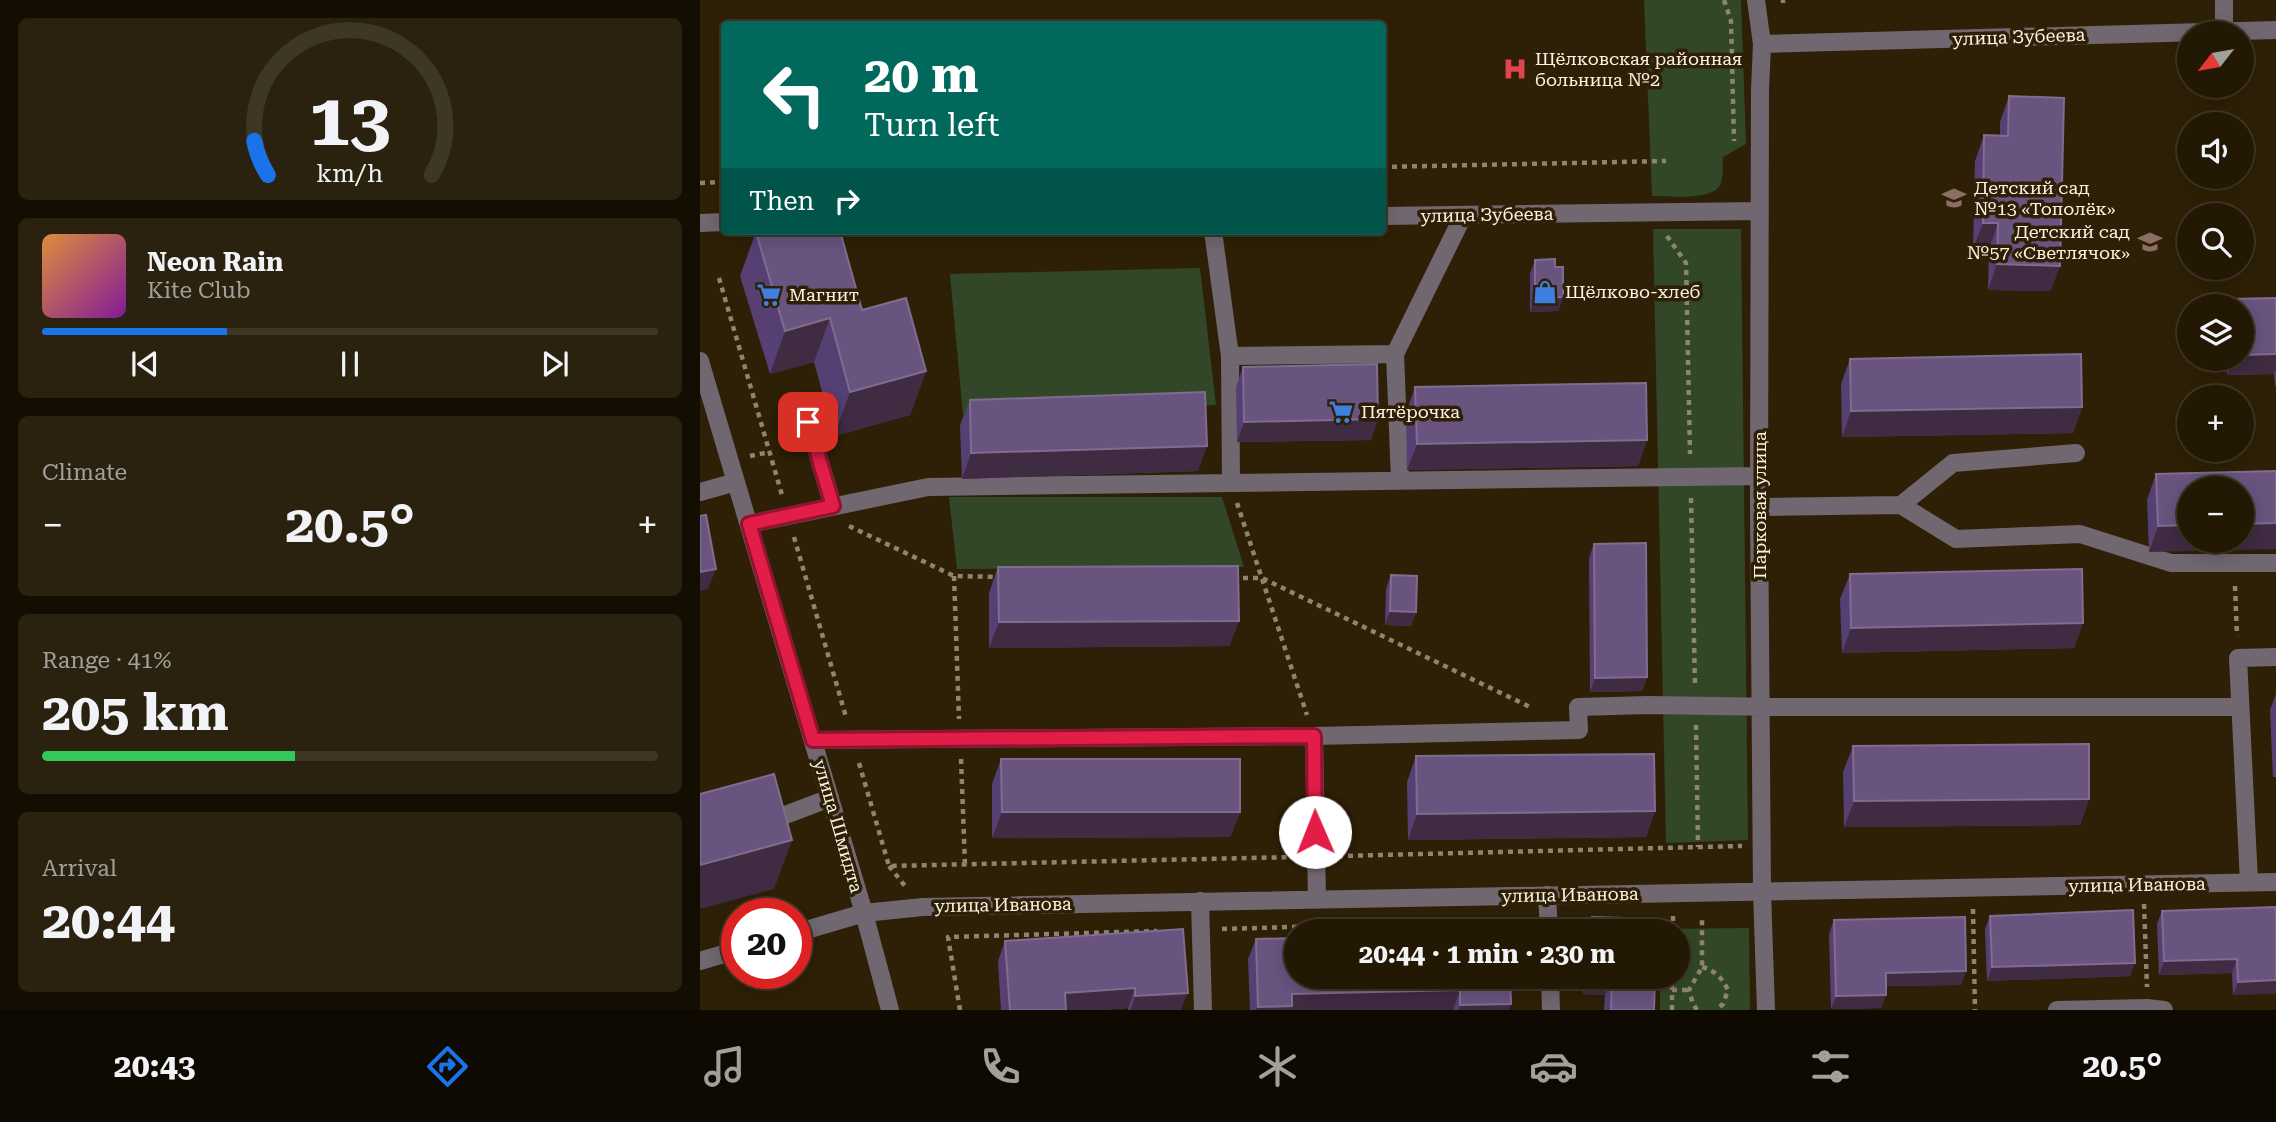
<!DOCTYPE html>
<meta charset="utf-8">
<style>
body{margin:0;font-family:"Roboto Serif",serif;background:#2a210e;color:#f1f3f6;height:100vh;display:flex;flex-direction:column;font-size:26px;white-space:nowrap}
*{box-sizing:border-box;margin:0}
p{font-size:23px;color:#a2a09a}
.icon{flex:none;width:38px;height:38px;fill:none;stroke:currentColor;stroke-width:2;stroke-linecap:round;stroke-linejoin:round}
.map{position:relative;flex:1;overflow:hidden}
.panel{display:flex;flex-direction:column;gap:18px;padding:18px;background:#130d02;width:700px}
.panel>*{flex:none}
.top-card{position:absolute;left:21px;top:21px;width:665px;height:214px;border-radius:7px;box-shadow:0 4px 18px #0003,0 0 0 2px #3f3726;background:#00695c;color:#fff;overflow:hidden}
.needle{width:46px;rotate:239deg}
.tools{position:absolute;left:1477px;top:21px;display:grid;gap:14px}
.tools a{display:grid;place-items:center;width:77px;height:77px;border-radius:50%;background:#221804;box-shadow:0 4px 18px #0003,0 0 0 2px #3f3726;font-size:35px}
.speed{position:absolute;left:21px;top:898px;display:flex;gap:14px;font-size:35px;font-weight:700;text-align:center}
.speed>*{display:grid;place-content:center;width:91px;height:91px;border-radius:50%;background:#221804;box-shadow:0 4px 18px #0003,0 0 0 2px #3f3726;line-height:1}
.speed .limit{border:10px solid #d22;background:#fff;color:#111}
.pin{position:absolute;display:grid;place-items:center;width:60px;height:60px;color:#fff;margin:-30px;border-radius:14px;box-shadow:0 4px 10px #0006}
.me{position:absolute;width:77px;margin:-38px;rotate:359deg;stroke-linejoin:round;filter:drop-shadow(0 0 5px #0008)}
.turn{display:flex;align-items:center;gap:24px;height:147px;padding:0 28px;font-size:32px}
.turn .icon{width:91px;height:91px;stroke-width:2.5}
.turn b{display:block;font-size:49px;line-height:60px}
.then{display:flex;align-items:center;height:66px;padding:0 28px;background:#0003;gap:14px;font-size:26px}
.big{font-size:52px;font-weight:700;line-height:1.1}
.panel .widget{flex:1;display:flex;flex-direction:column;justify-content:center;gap:10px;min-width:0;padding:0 24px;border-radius:10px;background:#2a210e}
.panel .dial{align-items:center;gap:0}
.dial svg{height:182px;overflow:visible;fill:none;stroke:#3f3726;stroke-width:7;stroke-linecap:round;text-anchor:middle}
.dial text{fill:#f1f3f6;stroke:none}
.song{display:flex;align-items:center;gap:21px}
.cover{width:84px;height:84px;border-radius:10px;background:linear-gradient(135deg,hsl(30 70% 55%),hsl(290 70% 35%))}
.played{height:7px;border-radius:4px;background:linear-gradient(90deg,#1a73e8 30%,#3f3726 30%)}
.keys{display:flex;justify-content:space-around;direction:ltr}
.heat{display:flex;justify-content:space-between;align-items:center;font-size:38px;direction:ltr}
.charge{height:10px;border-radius:5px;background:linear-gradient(90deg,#34c759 41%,#3f3726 0)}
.trip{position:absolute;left:584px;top:919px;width:406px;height:70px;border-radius:35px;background:#221804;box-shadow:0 4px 18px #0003,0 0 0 2px #3f3726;font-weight:700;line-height:70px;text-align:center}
.dock{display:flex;height:112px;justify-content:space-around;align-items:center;background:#0e0a02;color:#a2a09a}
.dock .icon{width:49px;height:49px}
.dock .on{color:#1a73e8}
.dock b{font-size:32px;color:#f1f3f6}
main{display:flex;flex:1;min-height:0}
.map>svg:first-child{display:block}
.green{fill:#324727}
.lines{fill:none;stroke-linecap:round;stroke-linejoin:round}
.path{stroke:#8f846f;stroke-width:4.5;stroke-dasharray:5 5;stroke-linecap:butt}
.minor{stroke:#716771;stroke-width:18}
.wall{fill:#564073}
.shaded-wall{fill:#3f2b42}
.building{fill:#68547f;stroke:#7f6d8f;stroke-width:2}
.route-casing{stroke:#92132f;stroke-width:18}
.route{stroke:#e11d48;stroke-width:12}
.labels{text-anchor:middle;stroke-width:7;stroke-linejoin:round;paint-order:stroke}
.street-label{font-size:18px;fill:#fcf3e4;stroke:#2e2006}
.poi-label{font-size:18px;fill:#fcf3e4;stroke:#2e2006;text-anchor:start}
</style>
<main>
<section class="panel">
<div class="widget dial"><svg viewBox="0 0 100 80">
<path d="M14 69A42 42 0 1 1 86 69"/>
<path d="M14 69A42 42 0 0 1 8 54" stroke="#1a73e8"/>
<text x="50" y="56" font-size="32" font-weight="700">13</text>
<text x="50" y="72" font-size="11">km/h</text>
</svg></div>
<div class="widget">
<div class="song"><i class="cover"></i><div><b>Neon Rain</b><p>Kite Club</p></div></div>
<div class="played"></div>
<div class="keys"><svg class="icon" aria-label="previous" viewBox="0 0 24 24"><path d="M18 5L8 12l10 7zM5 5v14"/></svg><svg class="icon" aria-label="pause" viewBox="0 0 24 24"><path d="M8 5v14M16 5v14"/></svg><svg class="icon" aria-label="next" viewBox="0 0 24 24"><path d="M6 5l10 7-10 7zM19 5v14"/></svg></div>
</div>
<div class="widget"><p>Climate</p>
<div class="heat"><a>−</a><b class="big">20.5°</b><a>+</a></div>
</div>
<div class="widget"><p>Range · 41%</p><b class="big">205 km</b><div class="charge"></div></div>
<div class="widget"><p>Arrival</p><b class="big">20:44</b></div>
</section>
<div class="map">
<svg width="1576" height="1010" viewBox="0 0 1576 1010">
<rect width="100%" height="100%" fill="#2e2006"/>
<!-- green -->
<path class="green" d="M944 0H1041L1046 144 1023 157C1022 166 1024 178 1020 185 1012 201 969 196 952 196Z
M953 229H1041L1048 840 966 843Z
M500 268 516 405 263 415 250 274Z
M249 497H522L544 567 257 569Z
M1049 928 1050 1010H960V977L978 976V931H962V929Z"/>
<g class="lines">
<!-- path -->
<path class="path" d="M1024 0 1031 21 1034 141
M1083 0V3
M682 167 966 161
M0 183 24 182
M967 236 986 263 990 454
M19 278 82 495
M50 456 70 452
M991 498 995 685
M537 503 607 715
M149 526 254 576 300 577
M94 537 146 717
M254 576 259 719
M533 578H562L830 707
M1535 586 1537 636
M996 725 998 847
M261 759 265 865
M159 763 189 866 594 857
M638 856 1042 846
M189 866 205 886
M1444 904 1447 987
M1273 909 1275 1010
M522 929 695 924
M973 931V916
M1002 967C1016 971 1022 978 1028 990L1023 1004 1016 1010
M972 990H989
M260 1010 248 937 457 931
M972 1010V976
M997 1010 993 1004 989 990 1002 967V916"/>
<!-- minor -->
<path class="minor" d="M1056 0 1062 44 1060 90 1059 507 1062 892 1066 1010
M1524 0V31
M1062 44 1576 30
M682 216 1060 211
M0 223 24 222
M513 231 530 356 695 354 763 216
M695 354 700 480
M530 356 531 483
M0 361 164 913 190 1010
M108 422 133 506
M0 492 36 482
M1201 505 1256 539 1380 534 1471 563H1576
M1059 507 1201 505 1253 463 1376 453
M49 524 228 487 1059 476
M614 736 879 730 878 707 948 705 1086 707H1540
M113 740 614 736 617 899
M64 823 130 798
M1549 882 1538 658 1576 657
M847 895 849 931
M500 901 503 1010
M96 933 164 913 223 907 1576 882
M0 961 37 950
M850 976 851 1010
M1357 1010 1447 1008 1464 1010"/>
</g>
<!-- wall -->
<path class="wall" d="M1309 96 1351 291 1288 290 1289 249H1273L1275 161 1284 135H1300V122Z
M56 232 162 310 226 371 210 415 134 436 114 362 70 374 40 276Z
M835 260 855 267 863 297 858 311 830 312V274Z
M1576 298V386H1575L1574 374 1527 375 1526 359H1542V306H1530L1532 299Z
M1150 359 1382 407 1373 433 1142 437 1141 384Z
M543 367 671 440 537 442 536 387Z
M715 387 947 440 938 466 707 470 706 413Z
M270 400 498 471 262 479 260 425Z
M1576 471 1449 552 1447 500 1456 474Z
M894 544 947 677 942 691 890 692 889 558Z
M298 567 539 621 529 646 289 648V593Z
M1150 574 1383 623 1374 648 1142 653 1140 599Z
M691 575 716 612 711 626 685 625 686 589Z
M1576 694V777H1573L1570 710Z
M1153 746 1389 799 1380 825 1144 827 1143 772Z
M716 756 955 811 946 837 708 840 707 782Z
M301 759 540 812 530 837 292 838V784Z
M1576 907 1533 995 1532 973 1459 975 1457 924 1462 911Z
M1290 916 1430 976 1287 981 1285 929Z
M892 917 956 931H887Z
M1134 920 1266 971 1261 985 1186 986 1181 1008 1131 1009 1129 934Z
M483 929 481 1010H428V1008L401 1010H301L298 961 305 941Z
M556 939 810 976 809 1010H550L548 959Z
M884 976H955L954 1010H904L905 995 883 994Z"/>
<!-- shaded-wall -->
<path class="shaded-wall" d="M1283 223H1298L1289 249H1273Z
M1297 264 1360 266 1351 291 1288 290Z
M863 297 858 311 830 312 835 298Z
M130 318 114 362 70 374 85 331Z
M1576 354V370L1574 374 1527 375 1533 359H1542V355Z
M226 371 210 415 134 436 150 392Z
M1382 407 1373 433 1142 437 1151 411Z
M678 419 671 440 537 442 544 422Z
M947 440 938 466 707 470 717 444Z
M507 446 498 471 262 479 271 453Z
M1576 523V549L1449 552 1458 526 1489 525V541H1542V524Z
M16 569 8 589 0 591V572Z
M690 611 716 612 711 626 685 625Z
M539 621 529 646 289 648 299 622Z
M1383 623 1374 648 1142 653 1151 628Z
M947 677 942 691 890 692 895 678Z
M1389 799 1380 825 1144 827 1154 801Z
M955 811 946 837 708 840 717 814Z
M302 812H540L530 837 292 838Z
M92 840 74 889 0 909V865Z
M1537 959 1532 973 1459 975 1464 961Z
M1435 963 1430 976 1287 981 1292 967Z
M1266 971 1261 985 1180 986 1186 973Z
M890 976H912L905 995 883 994Z
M1576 980V994L1533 995 1538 982Z
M435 988 428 1008 401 1010H359L365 993Z
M760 990 753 1010H556L558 1007 592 994Z
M488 993 481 1010H431L435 996Z
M1186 995 1181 1008 1131 1009 1136 996Z
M811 1004 809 1010H759L760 1005Z"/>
<!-- building -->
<path class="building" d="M1309 96 1364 98 1360 266 1297 264 1298 223H1283L1284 135 1308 136Z
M60 231H140L162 310 206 298 226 371 150 392 130 318 85 331 56 232Z
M855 259V267H863V297L835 298V260Z
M1576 298V354L1542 355V306H1533L1532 299Z
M1381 354 1382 407 1151 411 1150 359Z
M677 364 678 419 544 422 543 367Z
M946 383 947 440 717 444 715 387Z
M505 392 507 446 271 453 270 400Z
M1576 471V523L1542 524V488H1489V525L1458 526 1456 474Z
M6 515 16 569 0 572V516Z
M946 543 947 677 895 678 894 544Z
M538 566 539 621 299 622 298 567Z
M1382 569 1383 623 1151 628 1150 574Z
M691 575 717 576 716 612 690 611Z
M1389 744V799L1154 801 1153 746Z
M954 754 955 811 717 814 716 756Z
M301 759H540V812H302Z
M74 774 92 840 0 865V794Z
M1576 907V980L1538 982 1537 959 1464 961 1462 911Z
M1433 910 1435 963 1292 967 1290 916Z
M892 917 957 919 956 931H892Z
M1265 917 1266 971 1186 973V995L1136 996 1134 920Z
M483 929 488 993 435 996V988L365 993 366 1010H310L305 941Z
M597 938V976H810L811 1004 760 1005V990L592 994V1006L558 1007 556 939Z
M912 976H955L954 1010H911Z"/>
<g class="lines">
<!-- route casing -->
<g class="route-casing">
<path id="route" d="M108 422 133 506 49 524 113 740 614 736 615 832"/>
</g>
<!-- route -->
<use href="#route" class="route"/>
</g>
<!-- icons -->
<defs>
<g id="hospital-bare" transform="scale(1.89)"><path d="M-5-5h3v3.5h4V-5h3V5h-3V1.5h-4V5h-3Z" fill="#e0444e" stroke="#2e2006" stroke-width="2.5" paint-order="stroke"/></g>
<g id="school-bare" transform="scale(1.89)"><path d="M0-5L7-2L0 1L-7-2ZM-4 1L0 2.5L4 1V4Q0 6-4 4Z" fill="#8d6e63" stroke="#2e2006" stroke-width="2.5" paint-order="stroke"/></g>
<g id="shop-bare" transform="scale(1.89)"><path d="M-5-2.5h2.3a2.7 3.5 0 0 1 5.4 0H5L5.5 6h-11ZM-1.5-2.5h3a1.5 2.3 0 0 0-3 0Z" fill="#3f7fe0" stroke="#2e2006" stroke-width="2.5" paint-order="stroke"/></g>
<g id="supermarket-bare" transform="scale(1.89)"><path d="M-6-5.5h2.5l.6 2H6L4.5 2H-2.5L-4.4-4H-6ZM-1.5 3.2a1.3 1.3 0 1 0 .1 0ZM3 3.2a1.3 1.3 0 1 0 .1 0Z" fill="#3f7fe0" stroke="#2e2006" stroke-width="2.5" paint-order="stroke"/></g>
</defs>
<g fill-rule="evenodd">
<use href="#hospital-bare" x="815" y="69"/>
<use href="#school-bare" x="1254" y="198"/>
<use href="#school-bare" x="1450" y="242"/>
<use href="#shop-bare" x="845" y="292"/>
<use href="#supermarket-bare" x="69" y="295"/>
<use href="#supermarket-bare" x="641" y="412"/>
</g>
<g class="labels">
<!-- street labels -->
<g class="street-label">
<text transform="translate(1319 37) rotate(-2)" y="6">улица Зубеева</text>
<text transform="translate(787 215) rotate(-1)" y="6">улица Зубеева</text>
<text transform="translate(1060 505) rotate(-90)" y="6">Парковая улица</text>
<text transform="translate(138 826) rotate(74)" y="6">улица Шмидта</text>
<text transform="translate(1437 885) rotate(-1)" y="6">улица Иванова</text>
<text transform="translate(870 895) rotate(-1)" y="6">улица Иванова</text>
<text transform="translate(303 905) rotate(-1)" y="6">улица Иванова</text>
</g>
<!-- poi labels -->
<g class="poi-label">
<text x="835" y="65">Щёлковская районная<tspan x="835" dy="21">больница №2</tspan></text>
<text x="1274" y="194">Детский сад<tspan x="1274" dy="21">№13 «Тополёк»</tspan></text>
<text x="1430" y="238" text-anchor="end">Детский сад<tspan x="1430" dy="21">№57 «Светлячок»</tspan></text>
<text x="865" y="298">Щёлково-хлеб</text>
<text x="89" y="301">Магнит</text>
<text x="661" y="418">Пятёрочка</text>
</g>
</g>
</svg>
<div class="tools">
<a><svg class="needle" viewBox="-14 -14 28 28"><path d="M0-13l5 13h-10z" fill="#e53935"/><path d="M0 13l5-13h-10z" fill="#a2a09a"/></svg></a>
<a><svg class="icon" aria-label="sound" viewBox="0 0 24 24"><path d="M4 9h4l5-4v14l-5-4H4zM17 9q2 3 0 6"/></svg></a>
<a><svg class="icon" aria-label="search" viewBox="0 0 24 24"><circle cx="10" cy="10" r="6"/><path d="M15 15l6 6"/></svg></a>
<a><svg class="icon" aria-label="layers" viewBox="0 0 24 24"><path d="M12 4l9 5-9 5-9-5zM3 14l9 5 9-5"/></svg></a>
<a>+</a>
<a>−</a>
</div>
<div class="speed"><div class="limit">20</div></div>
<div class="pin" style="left:108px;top:422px;background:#d93025"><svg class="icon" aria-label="arrive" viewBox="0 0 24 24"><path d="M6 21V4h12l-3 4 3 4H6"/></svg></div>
<svg class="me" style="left:615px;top:832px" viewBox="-20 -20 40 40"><circle r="19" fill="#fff"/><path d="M0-13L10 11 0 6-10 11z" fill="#e11d48"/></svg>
<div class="trip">20:44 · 1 min · 230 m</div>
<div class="top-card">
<div class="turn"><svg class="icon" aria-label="left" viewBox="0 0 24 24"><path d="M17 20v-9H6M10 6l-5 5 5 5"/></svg><div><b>20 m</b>Turn left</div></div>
<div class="then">Then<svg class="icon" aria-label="right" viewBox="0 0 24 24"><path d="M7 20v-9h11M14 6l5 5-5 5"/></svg></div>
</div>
</div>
</main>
<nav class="dock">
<b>20:43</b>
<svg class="icon on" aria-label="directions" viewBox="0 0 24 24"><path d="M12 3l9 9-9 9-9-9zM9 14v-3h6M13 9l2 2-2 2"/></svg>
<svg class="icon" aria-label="music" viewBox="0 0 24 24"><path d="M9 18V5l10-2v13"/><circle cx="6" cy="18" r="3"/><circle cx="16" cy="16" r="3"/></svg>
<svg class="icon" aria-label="phone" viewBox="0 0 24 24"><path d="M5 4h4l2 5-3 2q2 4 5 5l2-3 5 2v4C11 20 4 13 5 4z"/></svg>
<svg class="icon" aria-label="climate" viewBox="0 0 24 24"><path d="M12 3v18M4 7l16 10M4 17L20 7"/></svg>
<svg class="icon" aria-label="car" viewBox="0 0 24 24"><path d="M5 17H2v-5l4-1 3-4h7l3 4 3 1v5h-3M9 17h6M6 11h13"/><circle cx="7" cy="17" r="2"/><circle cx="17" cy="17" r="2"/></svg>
<svg class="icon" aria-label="filters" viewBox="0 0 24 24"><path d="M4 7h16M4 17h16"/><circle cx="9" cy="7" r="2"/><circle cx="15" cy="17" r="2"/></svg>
<b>20.5°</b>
</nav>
